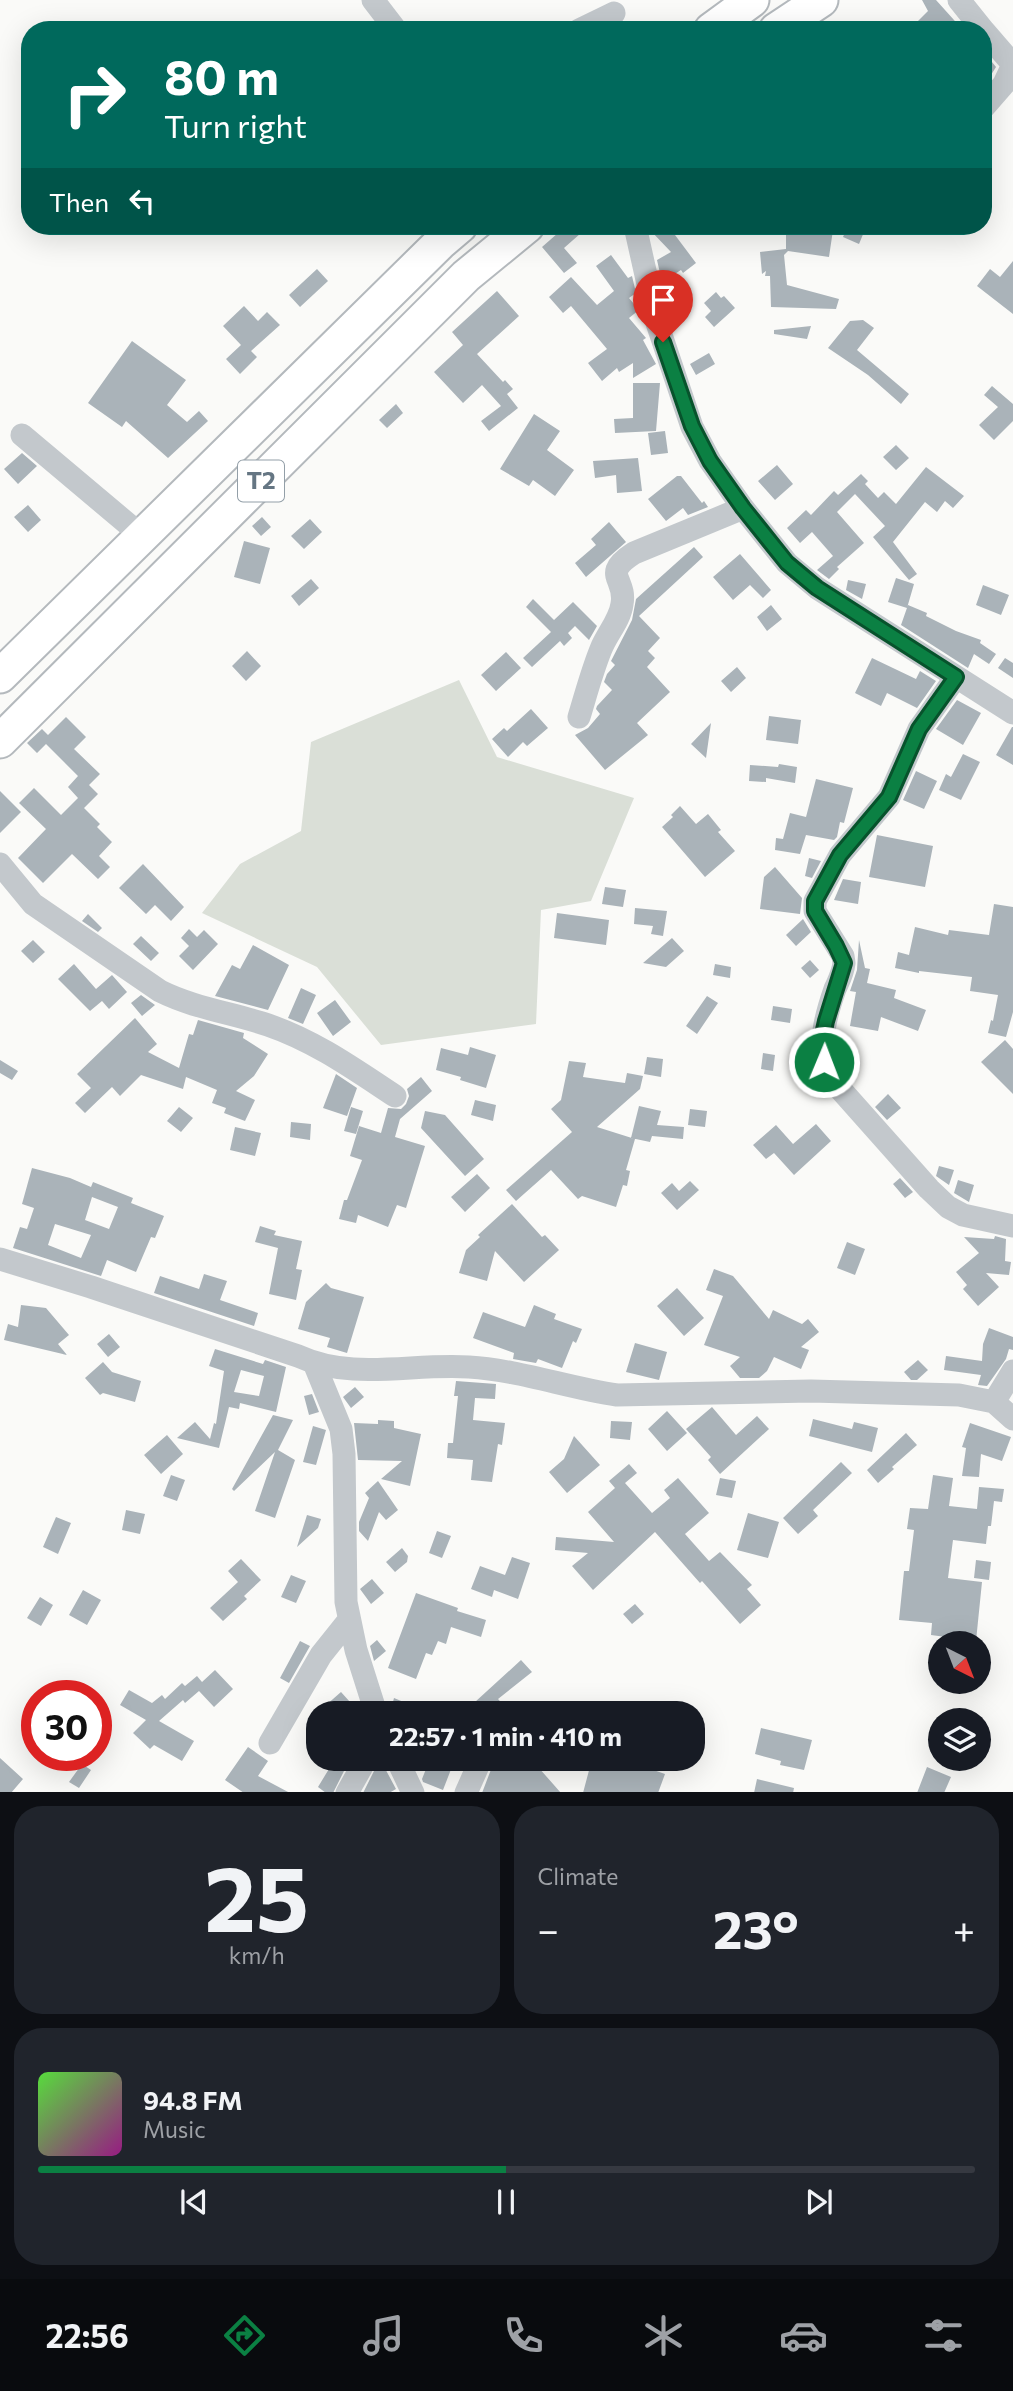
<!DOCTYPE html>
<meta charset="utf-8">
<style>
body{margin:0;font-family:Commissioner,sans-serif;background:#20242c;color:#f1f3f6;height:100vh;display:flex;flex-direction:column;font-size:26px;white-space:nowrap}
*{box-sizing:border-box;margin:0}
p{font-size:23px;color:#9ea1a6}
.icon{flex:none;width:38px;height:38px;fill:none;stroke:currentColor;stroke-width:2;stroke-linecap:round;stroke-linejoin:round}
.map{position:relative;height:1792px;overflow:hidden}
.side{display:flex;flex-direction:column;gap:14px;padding:14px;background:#0d0f14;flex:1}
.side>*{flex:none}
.guide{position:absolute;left:21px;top:21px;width:971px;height:214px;border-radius:28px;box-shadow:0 7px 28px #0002;background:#00695c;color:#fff;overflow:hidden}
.needle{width:46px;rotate:138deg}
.tools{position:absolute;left:928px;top:1631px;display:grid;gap:14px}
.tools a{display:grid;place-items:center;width:63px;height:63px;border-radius:50%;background:#171b24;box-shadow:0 7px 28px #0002;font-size:35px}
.speed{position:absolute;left:21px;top:1680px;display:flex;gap:14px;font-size:35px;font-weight:700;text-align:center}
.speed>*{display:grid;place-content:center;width:91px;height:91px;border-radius:50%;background:#171b24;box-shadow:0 7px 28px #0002;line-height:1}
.speed .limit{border:10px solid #d22;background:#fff;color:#111}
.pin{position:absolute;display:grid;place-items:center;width:60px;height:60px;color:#fff;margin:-72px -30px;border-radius:50% 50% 50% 0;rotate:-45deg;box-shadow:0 0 7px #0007}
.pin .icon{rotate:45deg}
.me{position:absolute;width:77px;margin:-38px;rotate:1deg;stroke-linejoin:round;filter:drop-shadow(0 0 5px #0008)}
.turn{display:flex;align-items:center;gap:24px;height:147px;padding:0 28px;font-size:32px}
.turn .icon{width:91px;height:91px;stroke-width:2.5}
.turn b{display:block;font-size:49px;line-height:60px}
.then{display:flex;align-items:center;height:66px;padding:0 28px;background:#0003;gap:14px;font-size:26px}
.big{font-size:52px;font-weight:700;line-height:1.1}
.side .widget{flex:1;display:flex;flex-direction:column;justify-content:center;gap:10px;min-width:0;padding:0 24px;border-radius:28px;background:#20242c}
.side .dial{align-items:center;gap:0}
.dial b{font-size:91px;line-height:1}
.song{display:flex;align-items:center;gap:21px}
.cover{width:84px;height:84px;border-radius:10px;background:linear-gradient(135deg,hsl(110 70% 55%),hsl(310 70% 35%))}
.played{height:7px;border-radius:4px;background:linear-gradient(90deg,#0b8043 50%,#363941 50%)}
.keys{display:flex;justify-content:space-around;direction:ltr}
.heat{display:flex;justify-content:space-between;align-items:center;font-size:38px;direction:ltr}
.side .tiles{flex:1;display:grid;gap:14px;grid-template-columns:1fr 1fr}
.widget:last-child{grid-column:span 2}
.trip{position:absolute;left:306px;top:1701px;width:399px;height:70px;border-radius:28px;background:#171b24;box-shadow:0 7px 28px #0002;font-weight:700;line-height:70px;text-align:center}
.dock{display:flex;height:112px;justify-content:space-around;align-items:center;background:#090b0e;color:#9ea1a6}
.dock .icon{width:49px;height:49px}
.dock .selected{color:#0b8043}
.dock b{font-size:32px;color:#f1f3f6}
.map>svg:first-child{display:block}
.green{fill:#dadfd7}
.building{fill:#aab3b9;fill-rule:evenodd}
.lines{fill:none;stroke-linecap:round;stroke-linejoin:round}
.highway-casing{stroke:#b4b9bd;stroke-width:37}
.minor{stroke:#c3c8cc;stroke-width:23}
.highway{stroke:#fff;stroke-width:33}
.route-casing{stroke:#07532c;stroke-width:18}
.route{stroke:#0b8043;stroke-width:12}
.labels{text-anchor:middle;stroke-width:7;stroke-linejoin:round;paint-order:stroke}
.shield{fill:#fff;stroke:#939fa8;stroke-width:2}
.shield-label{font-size:24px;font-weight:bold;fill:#657683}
</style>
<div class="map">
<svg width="1013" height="1793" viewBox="0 0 1013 1793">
<rect width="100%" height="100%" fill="#fafaf8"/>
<!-- green -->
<path class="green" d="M459 680 497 757 634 798 591 901 541 910 536 1024 381 1045 317 967 202 913 240 864 301 831 311 742Z"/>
<!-- building -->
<path class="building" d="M922 0H936L963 30H909L928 11Z
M984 52 996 67 984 86Z
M566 226H589L564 248 577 263 564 273 542 247Z
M649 226H685L675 235 696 263 683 273 681 270 662 282 657 260 671 252 650 230Z
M803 226 833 230 829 257 788 251 784 255 787 285 839 299 836 309 771 307 770 276H765L766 271 762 274 760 252 786 249V228Z
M848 226 864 232 859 244 843 237Z
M611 255 628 278 632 276 636 293 629 298 639 310 629 318 646 338 643 340 656 364 633 378V363L619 372 617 368 602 381 588 363 607 349 571 306 563 313 549 297 571 277 597 305 614 291 596 266Z
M1013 261V314L977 286 990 269 1000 277Z
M317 269 328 281 300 307 289 295Z
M497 291 519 316 477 354 503 382 505 380 513 389 507 394 518 408 489 431 481 421 501 406 482 385 463 403 434 372 463 345 452 332Z
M716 292 721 298 724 296 735 308 714 327 705 317 711 311 704 303Z
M244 306 258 321 267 312 280 325 251 351 257 357 240 374 226 359 241 345 223 326Z
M863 320 874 328 857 350 909 394 901 404 868 375 828 348 850 321Z
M811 326 807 339 774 334V330Z
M132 341 186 380 167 405 187 422 199 411 208 421 168 458 126 421 122 427 88 403Z
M709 353 715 364 696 375 690 364Z
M633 383H660L656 431 615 433 614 419 633 418Z
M992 386 1013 404V421L994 440 979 425 998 407 984 395Z
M396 404 403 413 387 428 379 420Z
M534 414 560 431 547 450 574 470 555 496 533 480 529 486 500 469Z
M665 431 668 453 651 455 648 433Z
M896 445 909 458 896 470 883 457Z
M22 453 37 466 18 484 4 469Z
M638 458 642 491 617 493 616 475 595 478 593 461Z
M777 465 793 484 775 500 758 481Z
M926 467 964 496 953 508 945 501 937 512 925 502 893 542 917 574 909 580 873 537 885 526 855 494 837 512 864 543 837 567 839 569 829 579 817 570 833 556 812 532 800 543 787 528 806 510 811 515 834 491 838 495 861 474 868 481 865 484 878 498 884 492 896 504Z
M677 476H681L702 503 704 501 708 507 688 515 683 508 666 521 648 499Z
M28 505 41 520 28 532 14 517Z
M262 517 271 527 261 536 252 526Z
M310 519 322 532 304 549 291 536Z
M609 522 626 542 586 577 575 563 596 545 591 539Z
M244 541 270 548 260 584 234 577Z
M694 547 703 557 639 616 660 638 648 651 655 658 647 667 670 692 637 723 648 735 605 770 575 735 588 728 600 714 596 709 597 706 612 690 604 682 607 674 615 665 611 661 632 620 636 599Z
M740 554 771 590 763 598 750 585 733 600 713 577Z
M896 578 914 584 907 608 888 602Z
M311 579 319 588 299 606 291 596Z
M848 580 866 584 862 599 846 590Z
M983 585 1009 595 1001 615 976 605Z
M533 599 554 620 573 602 597 626 589 640 575 626 568 633 572 638 564 646 560 641 532 667 523 658 551 632 526 607Z
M771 605 782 619 767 631 757 617Z
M908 605 927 613 926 616 956 631 981 640 980 643 996 654 989 664 974 654 968 668 901 625Z
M247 651 261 666 246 681 232 666Z
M506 652 521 668 496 691 481 675Z
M872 658 916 679 920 671 936 681 917 708 887 693 881 706 855 693Z
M1005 658 1013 663V678L998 668Z
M737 667 746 678 731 692 721 681Z
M957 700 981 713 963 745 936 729Z
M531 709 548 728 527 746 523 742 508 757 492 739 504 728 507 731Z
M769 716 801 720 798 744 766 740Z
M66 717 86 737 74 749 100 774 89 785 98 794 84 808 100 824 97 827 112 842 99 856 110 867 98 879 72 854 43 883 18 858 46 829 19 803 34 788 61 815 78 798 68 787 78 776 46 744 37 753 27 743 42 729 48 735Z
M711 723 706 758 691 744Z
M1012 727H1013V765L996 755Z
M963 754 980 762 961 800 939 790 946 774 951 777Z
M779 764 797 767 795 783 766 778V782L749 781 750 765 778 767Z
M916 771 937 781 924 809 903 800Z
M816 779 853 788 844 823 840 822 837 837 834 840 806 835 800 854 775 850 776 838 783 839 790 813 806 817Z
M0 791 21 812 0 833Z
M680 806 696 824 708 814 721 830 718 832 735 851 705 877 662 827 673 817 671 815Z
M877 835 933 846 925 887 869 877Z
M809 858 821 861 812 878 805 876Z
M143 864 184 907 171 921 155 905 146 914 119 888Z
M775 867 802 898 800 914 760 909 764 877Z
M843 879 861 882 858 904 834 900Z
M605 887 626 890 623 907 602 904Z
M994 904 1013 907V1012L1006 1037 988 1033 991 1020 993 1021 998 995 970 991 972 977 919 971V973L895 968 898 952 909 955 915 927 948 935 949 930 989 935Z
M635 908 667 911 663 936 651 934 653 926 634 924Z
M557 913 609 920 606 945 554 938Z
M88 914 102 928 98 932 82 921Z
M803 919 811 932 796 946 786 935Z
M189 929 197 937 204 930 218 944 193 970 179 956 189 946 181 938Z
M141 936 159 953 151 961 133 944Z
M672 938 684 951 666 967 643 963Z
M33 940 45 952 33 963 21 951Z
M859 940 865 968 870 969 867 983 896 990 894 998 926 1010 918 1031 881 1017 878 1031 850 1026 856 992 850 991 857 970Z
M253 945 289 965 268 1010 215 996 232 965 240 969Z
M810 960 819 970 810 978 801 968Z
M74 964 96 989 112 975 127 992 109 1009 102 1001 90 1011 58 979Z
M715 964 731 967 730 978 713 975Z
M301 988 316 995 303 1024 288 1018Z
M141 995 155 1005 142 1016 131 1003Z
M707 996 718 1003 697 1034 686 1026Z
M335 1000 351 1022 333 1036 317 1013Z
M773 1006 792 1009 790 1023 771 1020Z
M135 1018 157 1044 148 1052 179 1068 189 1034 193 1035 198 1020 244 1033 243 1038 268 1054 254 1076 236 1091 255 1100 245 1121 224 1113 226 1108 212 1103 217 1090 186 1077 183 1089 141 1075 120 1096 112 1087 85 1113 75 1103 91 1088 77 1074Z
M1005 1040 1013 1049V1094L981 1062Z
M470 1047 496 1055 486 1088 460 1080 461 1077 436 1070 441 1048 468 1055Z
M763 1053 775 1055 773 1071 761 1069Z
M647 1057 663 1059 661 1077 644 1074Z
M0 1060 18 1071 12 1080 0 1073Z
M569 1061 586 1063 583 1077 625 1083 627 1073 643 1076 640 1089 597 1127 635 1139 626 1170 630 1171 627 1186 623 1185 616 1207 582 1196 578 1199 551 1170 516 1201 506 1190 572 1132 551 1109 561 1100Z
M336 1074 357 1088 347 1116 323 1108Z
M421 1077 432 1091 400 1119 395 1137 425 1146 406 1208 397 1205 388 1227 358 1215 356 1223 339 1219 344 1200H347L362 1160 350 1156 359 1126 381 1133 388 1108 401 1109 406 1104 409 1096 407 1089Z
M888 1094 901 1108 887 1120 875 1107Z
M475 1100 496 1105 493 1121 471 1115Z
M639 1106 661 1111 657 1125 684 1127 683 1139 652 1136 650 1142 631 1138Z
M179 1107 193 1118 181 1132 167 1121Z
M351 1107 363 1111 356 1134 344 1131Z
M690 1109 707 1111 705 1127 688 1125Z
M425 1111 445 1115 484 1159 465 1176 421 1128Z
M291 1122 311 1124 310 1140 290 1137Z
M816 1124 831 1141 794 1175 774 1153 766 1159 753 1145 776 1125 793 1144Z
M235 1127 261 1133 255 1156 230 1150Z
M939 1166 954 1170 949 1185 936 1176Z
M32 1168 70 1178 91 1187 93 1182 133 1198 131 1203 164 1216 155 1238 151 1237 136 1272 107 1260 101 1276 13 1248 20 1227 27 1229 34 1208 22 1204ZM92 1197 118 1207 109 1229 85 1220ZM55 1224 91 1235 81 1258 48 1245Z
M477 1174 490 1188 465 1212 451 1197Z
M900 1178 913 1192 905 1198 893 1184Z
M958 1180 974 1185 969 1202 954 1193Z
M690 1181 699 1190 677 1210 661 1193 672 1183 679 1191Z
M512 1204 542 1237 545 1235 559 1250 524 1282 495 1251 487 1281 459 1273 466 1250 480 1237 478 1235Z
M260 1226 276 1231 274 1235 302 1241 296 1269 302 1270 296 1300 269 1294 278 1248 255 1242Z
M995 1236 1006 1239 1005 1261 1011 1262 1009 1275 986 1273 999 1287 978 1306 963 1289 967 1285 956 1272 979 1253 964 1237 994 1239Z
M847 1242 865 1249 855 1275 837 1268Z
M714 1269 733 1276 769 1319 773 1310 802 1324 808 1319 819 1332 801 1347 809 1350 801 1369 774 1357 767 1371 759 1378H740L730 1366 740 1357 704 1345 723 1296 706 1290Z
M204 1274 227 1281 220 1300 258 1313 254 1326 154 1293 160 1276 199 1289Z
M326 1283 331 1288 364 1297 347 1353 327 1347 330 1338 298 1329 306 1302Z
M677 1288 704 1318 684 1336 657 1306Z
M21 1305 46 1308 69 1335 58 1344 67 1355 4 1340 8 1324 18 1327Z
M534 1305 556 1314 554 1319 582 1329 576 1343 573 1341 562 1368 538 1359 536 1363 513 1359 514 1353 473 1338 483 1312 525 1327Z
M989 1328 1013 1337V1350L1009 1349 1006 1359 987 1386 978 1385 981 1375 944 1370 946 1356 982 1361 983 1344Z
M109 1334 120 1347 108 1357 97 1344Z
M635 1343 667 1352 659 1380 626 1372Z
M215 1349 263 1364 265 1360 286 1367 276 1412 240 1403 239 1409 229 1407 219 1448 177 1438 195 1422 210 1439 214 1423 216 1424 224 1371 209 1366ZM241 1370 264 1376 259 1396 234 1392Z
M918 1360 928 1370 917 1380H911L904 1372Z
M103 1362 112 1372 141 1381 135 1402 103 1393 100 1395 85 1378Z
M456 1381 496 1384 495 1399 475 1398 473 1420 505 1423 502 1445 498 1444 492 1482 471 1480 473 1460 447 1458 448 1443H453L458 1396H454Z
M355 1387 364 1397 351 1408 343 1397Z
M312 1394 319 1412 309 1415 304 1396Z
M712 1407 736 1435 757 1416 769 1429 720 1474 708 1460 711 1457 686 1429Z
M667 1411 687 1433 667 1451 648 1429Z
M273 1415 293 1420 278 1450 295 1460 275 1518 255 1511 275 1452 234 1491 232 1489Z
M813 1419 852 1429 854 1422 878 1428 872 1452 809 1436Z
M378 1420 394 1421V1428L421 1434 410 1486 381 1479 402 1461 358 1460 354 1423 378 1424Z
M611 1421 632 1422 630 1440 610 1438Z
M970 1423 1011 1437 1002 1461 981 1454 979 1477 962 1476 966 1448 962 1447Z
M313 1426 326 1430 316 1465 303 1462Z
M906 1433 917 1445 892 1467 894 1469 878 1483 867 1470Z
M167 1435 183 1454 161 1474 144 1455Z
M574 1436 600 1465 567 1493 549 1472 564 1459Z
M841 1462 852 1473 813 1510 818 1516 798 1534 783 1518Z
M629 1464 637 1473 625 1483 652 1513 670 1498 664 1490 678 1478 709 1513 685 1534 709 1561 720 1552 752 1585 747 1589 761 1605 740 1624 702 1581 700 1583 655 1532 593 1590 572 1566 588 1553 555 1550 556 1537 614 1542 588 1512 615 1488 609 1481Z
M171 1475 185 1480 177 1501 163 1496Z
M933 1475 953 1478 949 1506 977 1509 979 1487 1004 1489 1002 1502 994 1501 991 1526H988L986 1544 953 1540 948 1578 982 1582 976 1641 931 1635 932 1623 899 1620 904 1571H909L914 1530 907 1529 910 1508 928 1509Z
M720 1478 736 1481 732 1498 716 1495Z
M378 1481 398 1510 386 1520 379 1512 368 1541 359 1531V1522L369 1498 365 1493Z
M126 1510 145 1514 140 1534 122 1530Z
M748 1513 779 1522 768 1558 737 1550Z
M307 1515 321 1519 318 1528 297 1547Z
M56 1517 71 1523 58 1554 43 1547Z
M437 1531 451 1536 442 1558 429 1553Z
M402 1548 408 1556 407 1562 395 1572 386 1562Z
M512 1557 530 1563 518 1599 494 1590 492 1597 471 1589 480 1566 505 1575Z
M241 1559 261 1580 244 1596 247 1599 223 1621 210 1608 238 1582 228 1571Z
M976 1560 991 1562 989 1580 974 1578Z
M291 1575 306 1581 296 1603 281 1597Z
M372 1579 384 1593 371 1604 360 1589Z
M83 1590 101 1600 87 1625 69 1615Z
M416 1593 458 1608 457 1611 486 1620 481 1637 451 1627 446 1644 438 1641 432 1655 426 1653 416 1679 388 1668Z
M40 1597 53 1605 41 1626 27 1618Z
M635 1604 644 1614 632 1624 623 1614Z
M377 1640 386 1651 374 1661 370 1646Z
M300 1641 310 1646 289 1683 280 1678Z
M521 1660 532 1672 498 1699 511 1713H493L488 1707 482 1713H463Z
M215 1670 233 1689 214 1707 199 1691 185 1703 183 1700 159 1721 194 1741 182 1761 154 1745 150 1749 133 1733 146 1720 120 1705 129 1690 152 1703 162 1695 165 1699 182 1683 185 1686 197 1676 202 1682Z
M341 1692 350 1702 336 1713H331L325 1706Z
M394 1698 406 1703 403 1713H390Z
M761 1728 812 1740 804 1770 780 1765 781 1761 755 1754Z
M248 1747 268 1761 258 1776 290 1793H244L225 1780Z
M0 1758 23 1779 11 1793H0Z
M335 1759H350L333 1793H326L318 1787Z
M380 1759 396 1789 389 1793H363Z
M430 1759H455L443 1790 423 1782 422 1779Z
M495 1759H531L561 1793H482Z
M592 1759H622L665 1774 658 1793H583Z
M82 1764 91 1770 79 1788 69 1782Z
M927 1767 951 1777 944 1793H917Z
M757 1779 794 1788 793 1793H754Z"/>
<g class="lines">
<!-- highway casing -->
<g class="highway-casing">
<path id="highway" d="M711 30 752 0
M776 30 821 0
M0 676 440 243 460 226
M0 741 466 276 527 226"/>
</g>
<!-- minor -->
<path class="minor" d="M373 0 396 30
M959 0 983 30
M579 30 614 13
M984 31 1010 61 1012 67 1004 84 984 107
M635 226 656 320 692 427 710 461 743 508 787 563 817 588 1013 713
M22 435 142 536
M956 677 919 729 889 797 840 855 815 901V911L843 956 844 963C843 973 839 980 835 989 822 1026 814 1058 841 1090L929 1189 948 1207 963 1215 1013 1226
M579 717C586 694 592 671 601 649 607 634 620 620 622 604 627 578 600 575 634 553L743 508
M0 864 33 904 160 991C194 1008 232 1013 268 1025 315 1041 354 1069 395 1096
M0 1259 91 1287 298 1356C352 1381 412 1363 469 1367 519 1370 568 1388 617 1395L811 1391 959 1395 994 1402 1013 1419
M314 1363 341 1429 344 1454 346 1602 356 1650 376 1713
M994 1402 1013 1371
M270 1743 321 1655 349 1620
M397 1759 413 1793
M347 1793 366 1759
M466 1793 481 1759"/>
<!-- highway -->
<use href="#highway" class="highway"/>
</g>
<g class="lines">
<!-- route casing -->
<g class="route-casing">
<path id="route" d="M663 342 692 426 710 461 743 508 787 563 817 588 956 677 919 729 889 797 840 855 815 901V911L836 946 844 963 826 1021 822 1039 824 1062"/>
</g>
<!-- route -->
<use href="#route" class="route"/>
</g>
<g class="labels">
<!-- shield labels -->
<rect class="shield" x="238" y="460.5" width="46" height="41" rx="5"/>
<g class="shield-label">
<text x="261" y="489">T2</text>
</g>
</g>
</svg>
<div class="tools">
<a><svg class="needle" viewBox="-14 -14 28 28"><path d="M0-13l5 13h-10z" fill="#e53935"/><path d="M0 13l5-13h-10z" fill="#9ea1a6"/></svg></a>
<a><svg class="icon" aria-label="layers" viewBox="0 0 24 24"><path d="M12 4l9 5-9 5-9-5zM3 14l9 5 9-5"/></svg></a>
</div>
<div class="speed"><div class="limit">30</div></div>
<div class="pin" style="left:663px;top:342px;background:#d93025"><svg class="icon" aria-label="arrive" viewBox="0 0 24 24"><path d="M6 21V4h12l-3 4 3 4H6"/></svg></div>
<svg class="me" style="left:824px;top:1062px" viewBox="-20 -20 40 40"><circle r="17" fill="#0b8043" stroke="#fff" stroke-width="3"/><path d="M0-11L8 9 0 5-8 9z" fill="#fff"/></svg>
<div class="trip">22:57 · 1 min · 410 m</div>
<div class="guide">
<div class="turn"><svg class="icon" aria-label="right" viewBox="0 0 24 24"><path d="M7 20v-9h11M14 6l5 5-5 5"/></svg><div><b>80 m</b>Turn right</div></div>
<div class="then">Then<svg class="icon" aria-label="left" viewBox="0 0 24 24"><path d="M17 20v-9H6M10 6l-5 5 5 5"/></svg></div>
</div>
</div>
<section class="side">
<div class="tiles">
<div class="widget dial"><b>25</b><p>km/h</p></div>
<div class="widget"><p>Climate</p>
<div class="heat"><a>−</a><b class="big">23°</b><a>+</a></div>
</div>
<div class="widget">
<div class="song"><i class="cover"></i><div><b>94.8 FM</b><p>Music</p></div></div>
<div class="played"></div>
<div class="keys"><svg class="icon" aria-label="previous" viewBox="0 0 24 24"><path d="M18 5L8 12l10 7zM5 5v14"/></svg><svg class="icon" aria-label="pause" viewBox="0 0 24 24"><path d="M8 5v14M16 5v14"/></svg><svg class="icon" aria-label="next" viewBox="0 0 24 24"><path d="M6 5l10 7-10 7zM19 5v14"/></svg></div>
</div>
</div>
</section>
<nav class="dock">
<b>22:56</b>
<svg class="icon selected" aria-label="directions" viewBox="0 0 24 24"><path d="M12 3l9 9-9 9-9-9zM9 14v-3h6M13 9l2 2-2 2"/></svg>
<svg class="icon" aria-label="music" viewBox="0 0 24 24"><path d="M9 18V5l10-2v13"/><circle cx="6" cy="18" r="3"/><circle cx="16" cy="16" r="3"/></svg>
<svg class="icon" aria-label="phone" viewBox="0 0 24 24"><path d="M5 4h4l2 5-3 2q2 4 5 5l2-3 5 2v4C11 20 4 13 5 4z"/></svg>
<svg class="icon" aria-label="climate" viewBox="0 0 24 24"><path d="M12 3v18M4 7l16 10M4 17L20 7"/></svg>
<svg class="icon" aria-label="car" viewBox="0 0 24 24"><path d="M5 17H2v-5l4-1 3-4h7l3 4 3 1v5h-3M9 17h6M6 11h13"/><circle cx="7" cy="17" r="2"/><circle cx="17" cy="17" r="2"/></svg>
<svg class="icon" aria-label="filters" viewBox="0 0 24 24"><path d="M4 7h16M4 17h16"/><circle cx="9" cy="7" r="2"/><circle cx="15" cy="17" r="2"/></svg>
</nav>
